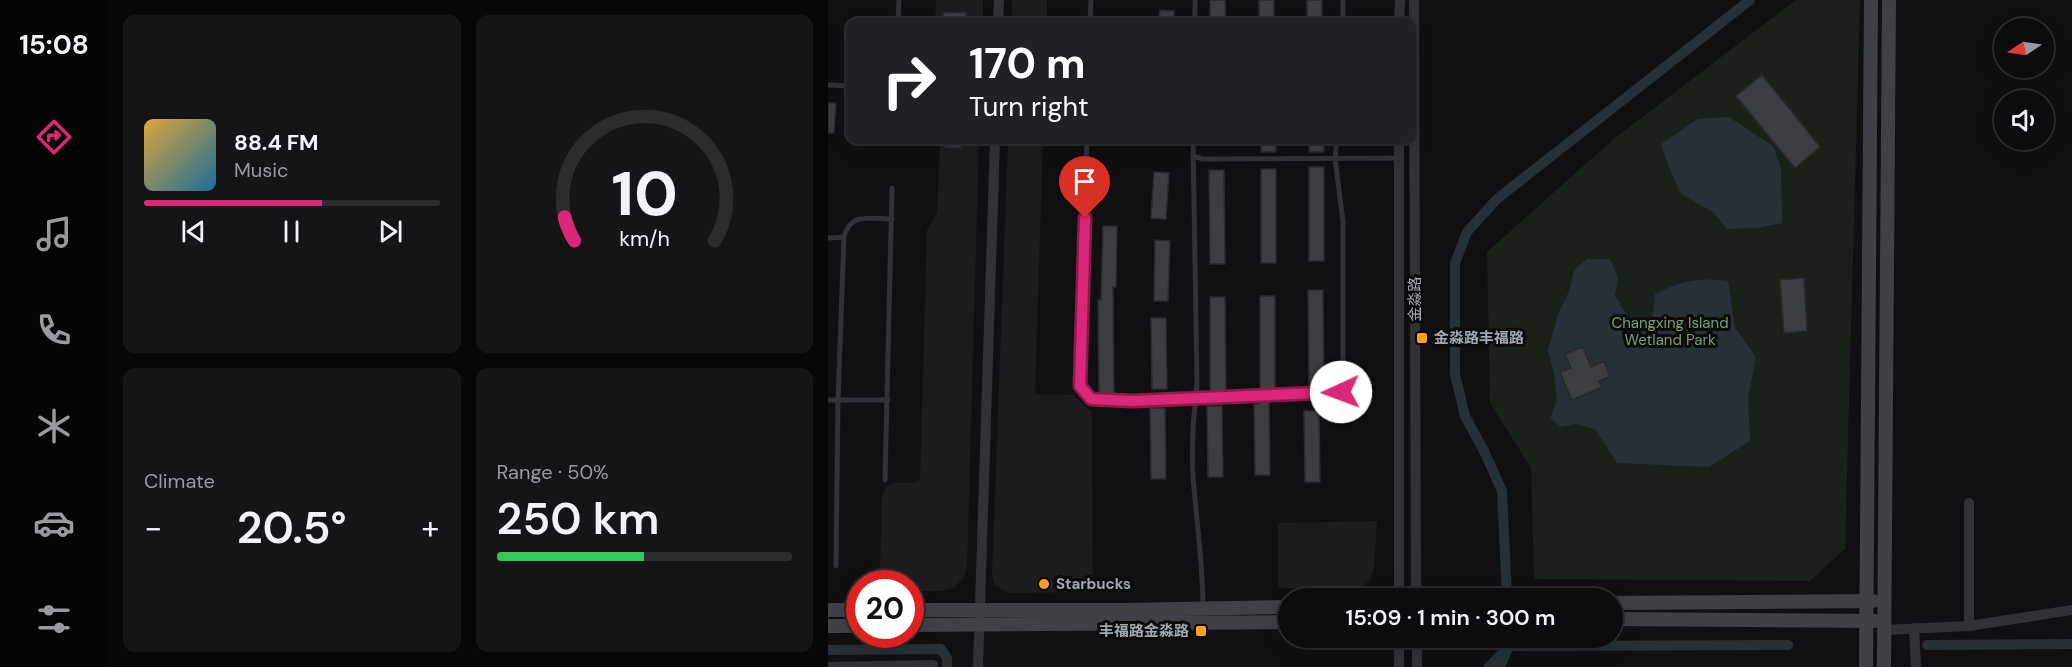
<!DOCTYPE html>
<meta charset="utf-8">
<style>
body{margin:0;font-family:"DM Sans","Noto Sans SC",sans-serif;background:#151517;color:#f1f3f6;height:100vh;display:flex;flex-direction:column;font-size:22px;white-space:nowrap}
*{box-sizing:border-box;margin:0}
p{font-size:20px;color:#9a9b9e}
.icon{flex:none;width:33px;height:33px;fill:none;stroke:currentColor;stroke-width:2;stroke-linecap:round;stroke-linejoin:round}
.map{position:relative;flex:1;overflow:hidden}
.side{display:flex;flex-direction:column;gap:15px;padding:15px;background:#070708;width:720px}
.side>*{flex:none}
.guide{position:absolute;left:18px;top:18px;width:570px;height:126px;border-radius:12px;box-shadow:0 6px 24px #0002,0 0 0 2px #2c2c2e;background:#202124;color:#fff;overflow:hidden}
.needle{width:39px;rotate:257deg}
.tools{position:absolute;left:1166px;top:18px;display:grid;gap:12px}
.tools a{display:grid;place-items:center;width:60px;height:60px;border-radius:50%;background:#0c0c0e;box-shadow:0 6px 24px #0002,0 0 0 2px #2c2c2e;font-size:30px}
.speed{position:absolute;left:18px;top:570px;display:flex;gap:12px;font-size:30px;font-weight:700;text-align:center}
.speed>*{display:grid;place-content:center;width:78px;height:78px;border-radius:50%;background:#0c0c0e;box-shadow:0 6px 24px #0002,0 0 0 2px #2c2c2e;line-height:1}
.speed .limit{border:9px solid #d22;background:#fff;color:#111}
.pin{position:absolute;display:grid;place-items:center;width:51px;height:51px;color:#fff;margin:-62px -26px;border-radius:50% 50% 50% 0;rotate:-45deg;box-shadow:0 0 6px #0007}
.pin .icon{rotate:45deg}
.me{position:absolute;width:66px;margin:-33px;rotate:268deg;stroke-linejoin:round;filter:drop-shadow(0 0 4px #0008)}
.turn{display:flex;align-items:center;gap:21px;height:126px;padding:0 24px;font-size:27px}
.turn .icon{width:78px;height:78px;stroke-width:2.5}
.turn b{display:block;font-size:42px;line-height:51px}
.big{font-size:45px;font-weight:600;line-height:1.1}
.side .card{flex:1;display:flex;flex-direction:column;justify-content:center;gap:9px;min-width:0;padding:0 21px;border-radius:12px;background:#151517}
.side .dial{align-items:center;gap:0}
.dial svg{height:156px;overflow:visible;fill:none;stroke:#2c2c2e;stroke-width:7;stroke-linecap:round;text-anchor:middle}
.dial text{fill:#f1f3f6;stroke:none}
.song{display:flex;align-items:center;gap:18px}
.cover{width:72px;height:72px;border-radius:9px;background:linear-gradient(135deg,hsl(40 70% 55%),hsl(200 70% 35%))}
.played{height:6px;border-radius:3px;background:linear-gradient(90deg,#db2777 60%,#2c2c2e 60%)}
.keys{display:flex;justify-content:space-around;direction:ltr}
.heat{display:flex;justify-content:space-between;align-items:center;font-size:33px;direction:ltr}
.charge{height:9px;border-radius:4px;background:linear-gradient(90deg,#34c759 50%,#2c2c2e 0)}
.side .tiles{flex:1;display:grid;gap:15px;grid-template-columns:repeat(2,1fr)}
.trip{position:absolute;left:450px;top:588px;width:345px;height:60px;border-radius:30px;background:#0c0c0e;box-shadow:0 6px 24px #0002,0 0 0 2px #2c2c2e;font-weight:600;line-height:60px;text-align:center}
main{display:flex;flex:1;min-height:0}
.menu{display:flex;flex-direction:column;width:108px;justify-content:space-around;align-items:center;background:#050506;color:#9a9b9e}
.menu .icon{width:42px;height:42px}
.menu .active{color:#db2777}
.menu b{font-size:27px;color:#f1f3f6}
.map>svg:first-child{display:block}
.built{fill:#1c1c1f}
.green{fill:#1a211a}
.water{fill:#263036}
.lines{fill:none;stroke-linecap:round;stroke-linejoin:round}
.canal{stroke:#263036;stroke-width:10}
.building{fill:#3c3e42;stroke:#2a2a2e;stroke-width:1.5}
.lane{stroke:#313237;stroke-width:5}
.street{stroke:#313237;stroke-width:10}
.secondary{stroke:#3f4147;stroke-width:14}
.route-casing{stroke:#8e194d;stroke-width:15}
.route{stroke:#db2777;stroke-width:10}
.poi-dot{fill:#ff9f1a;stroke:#0b0b0c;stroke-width:2}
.labels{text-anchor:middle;stroke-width:6;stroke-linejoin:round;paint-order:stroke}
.street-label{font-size:15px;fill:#a0a8b4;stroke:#0b0b0c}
.park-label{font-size:15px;fill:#76a175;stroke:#0b0b0c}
.poi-label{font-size:15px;font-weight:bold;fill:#a0a8b4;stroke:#0b0b0c;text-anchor:start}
</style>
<main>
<nav class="menu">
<b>15:08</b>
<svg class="icon active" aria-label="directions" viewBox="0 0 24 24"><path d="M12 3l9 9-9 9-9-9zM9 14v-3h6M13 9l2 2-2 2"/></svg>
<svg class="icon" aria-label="music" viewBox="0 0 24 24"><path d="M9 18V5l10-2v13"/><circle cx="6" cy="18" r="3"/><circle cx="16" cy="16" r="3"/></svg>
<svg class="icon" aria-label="phone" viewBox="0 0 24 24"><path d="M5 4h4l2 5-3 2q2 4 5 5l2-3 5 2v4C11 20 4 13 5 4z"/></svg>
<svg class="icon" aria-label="climate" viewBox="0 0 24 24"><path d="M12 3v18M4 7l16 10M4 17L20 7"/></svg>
<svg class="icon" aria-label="car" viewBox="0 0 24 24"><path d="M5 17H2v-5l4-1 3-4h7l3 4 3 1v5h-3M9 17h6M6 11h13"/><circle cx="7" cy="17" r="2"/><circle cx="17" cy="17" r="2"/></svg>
<svg class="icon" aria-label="filters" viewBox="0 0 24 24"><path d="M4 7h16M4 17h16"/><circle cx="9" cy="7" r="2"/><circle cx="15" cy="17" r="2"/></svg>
</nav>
<section class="side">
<div class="tiles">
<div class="card">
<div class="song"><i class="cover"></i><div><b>88.4 FM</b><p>Music</p></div></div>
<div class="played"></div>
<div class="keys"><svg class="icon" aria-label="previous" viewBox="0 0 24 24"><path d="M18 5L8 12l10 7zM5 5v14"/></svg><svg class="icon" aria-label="pause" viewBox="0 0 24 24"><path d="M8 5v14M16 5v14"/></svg><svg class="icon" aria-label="next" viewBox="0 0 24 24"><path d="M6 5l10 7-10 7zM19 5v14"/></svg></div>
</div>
<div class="card dial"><svg viewBox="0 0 100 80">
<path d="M14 69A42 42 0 1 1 86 69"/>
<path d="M14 69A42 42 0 0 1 9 57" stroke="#db2777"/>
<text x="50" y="56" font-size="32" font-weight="700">10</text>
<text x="50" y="72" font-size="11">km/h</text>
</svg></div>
<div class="card"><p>Climate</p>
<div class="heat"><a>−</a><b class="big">20.5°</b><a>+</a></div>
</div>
<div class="card"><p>Range · 50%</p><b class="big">250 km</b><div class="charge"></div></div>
</div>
</section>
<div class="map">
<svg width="1244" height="667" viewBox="0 0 1244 667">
<rect width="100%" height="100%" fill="#101012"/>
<!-- built -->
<path class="built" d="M108 0H155V22H107Z
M184 0H219V22H184Z
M112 140H151L139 568 136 577 126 588 114 591H83L82 584H46L47 570 52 566 54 496 58 487 64 483H87L92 478 99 230 109 213Z
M180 140H215L207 394 245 395 264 412 265 592 180 593 167 585 164 576Z
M549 521 546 569 543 578 537 585 526 588H450V523Z"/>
<!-- green -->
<path class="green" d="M968 0H1032L1017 549 982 581 706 579 703 468 662 403 659 252 788 137Z"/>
<!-- water -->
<path class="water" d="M901 117 946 147 953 169 954 223 929 228 899 229 885 212 853 194 838 160 833 144 870 119Z
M759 259H782L790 277 787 296 802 320 824 321 827 294C854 281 870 277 900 281L907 327 928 357 920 397 922 441 881 467 789 463 767 429 748 424 733 427 722 418 729 400 726 374 720 350 730 314 742 289 746 270Z"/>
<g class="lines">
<!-- canal -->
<path class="canal" d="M679 598 674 491 657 453 637 416 627 374V263L639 232 669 199 922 0
M1099 645 1244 644
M0 650 113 649 119 658V667
M661 667 681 646 960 645
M672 667 681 646V638"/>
</g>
<!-- building -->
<path class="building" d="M382 0H397L398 22H382Z
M431 0H446V22H431Z
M479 0H494V22H479Z
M332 10 346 11V22H331Z
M138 12V22H115V13Z
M934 75 992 147 967 168 908 96Z
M0 103H8L6 133H0Z
M118 140H133V148L117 147Z
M433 140H448V152H433Z
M481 140H496V152H481Z
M481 167H496V261H481Z
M433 169H448V263H433Z
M381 170H396L397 264H382Z
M326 172 341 173 338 219 323 218Z
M275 226H289L288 287H285L286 394H271L270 300H273Z
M327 240 342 241 340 301H326Z
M976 278 979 331 956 333 952 280Z
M480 290H495L496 384 481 385Z
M432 296H447V390L432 391Z
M382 297H397L398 391H382Z
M323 318H338L339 389H324Z
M755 347 763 367 776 361 782 376 771 381 774 387 744 400 732 372 743 368 737 354Z
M432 400H441L442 475H427L426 404H432Z
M379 406H394L395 477H380Z
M322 408H337L338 479H323Z
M476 411H491L492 482H477Z"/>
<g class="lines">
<!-- lane -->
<path class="lane" d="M515 0V22
M70 22 71 0
M262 22 263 0
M367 22V0
M0 85 22 86
M259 140 252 386 263 399 304 401 513 392 515 382V222L507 158 509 140
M365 140 369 383C366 413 363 444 365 475 368 519 375 563 375 608
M365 156 375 159 570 158
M0 238 16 237
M0 400H60
M57 480 64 188
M8 566 10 400 16 237C22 212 43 219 64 219"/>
<!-- street -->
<path class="street" d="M586 0 588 598
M170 22 171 0
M571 22 572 0
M1141 503V626
M571 598V140
M1086 628 1088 667
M1056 630 1141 626 1244 610
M571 638V667
M0 667 105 665
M150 667 167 140
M589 667V638"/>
<!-- secondary -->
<path class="secondary" d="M784 603 1045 601
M0 610H32
M82 610H295L460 607
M784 619 1046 621
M82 625 460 622
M0 626H32
M1038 667 1043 0
M1056 667 1061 0"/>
</g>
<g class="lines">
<!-- route casing -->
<g class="route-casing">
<path id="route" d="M257 218 252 386 263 399 304 401 513 392"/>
</g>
<!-- route -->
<use href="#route" class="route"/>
</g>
<!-- markers -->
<g class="poi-dot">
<rect x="588" y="332" width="12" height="12" rx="3"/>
<circle cx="216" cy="584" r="6"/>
<rect x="367" y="625" width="12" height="12" rx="3"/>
</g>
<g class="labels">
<!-- street labels -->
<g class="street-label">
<text transform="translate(587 299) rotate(-90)" y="5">金淼路</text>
</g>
<!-- park labels -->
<g class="park-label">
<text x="842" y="328">Changxing Island<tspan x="842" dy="17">Wetland Park</tspan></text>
</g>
<!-- poi labels -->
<g class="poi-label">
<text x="606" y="343">金淼路丰福路</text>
<text x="228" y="589">Starbucks</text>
<text x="361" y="636" text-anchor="end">丰福路金淼路</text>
</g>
</g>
</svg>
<div class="tools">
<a><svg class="needle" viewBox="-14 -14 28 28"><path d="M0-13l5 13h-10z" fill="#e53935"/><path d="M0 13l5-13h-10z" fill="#9a9b9e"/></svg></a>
<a><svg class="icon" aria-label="sound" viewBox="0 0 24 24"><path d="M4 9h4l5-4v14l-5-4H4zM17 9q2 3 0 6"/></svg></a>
</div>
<div class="speed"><div class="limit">20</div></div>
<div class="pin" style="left:257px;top:218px;background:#d93025"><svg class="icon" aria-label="arrive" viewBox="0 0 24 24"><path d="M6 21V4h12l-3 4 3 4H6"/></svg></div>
<svg class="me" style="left:513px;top:392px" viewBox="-20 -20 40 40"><circle r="19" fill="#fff"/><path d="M0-13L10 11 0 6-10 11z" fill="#db2777"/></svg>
<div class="trip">15:09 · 1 min · 300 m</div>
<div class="guide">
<div class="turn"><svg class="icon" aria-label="right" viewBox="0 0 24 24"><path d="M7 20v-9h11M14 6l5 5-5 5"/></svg><div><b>170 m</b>Turn right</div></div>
</div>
</div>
</main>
